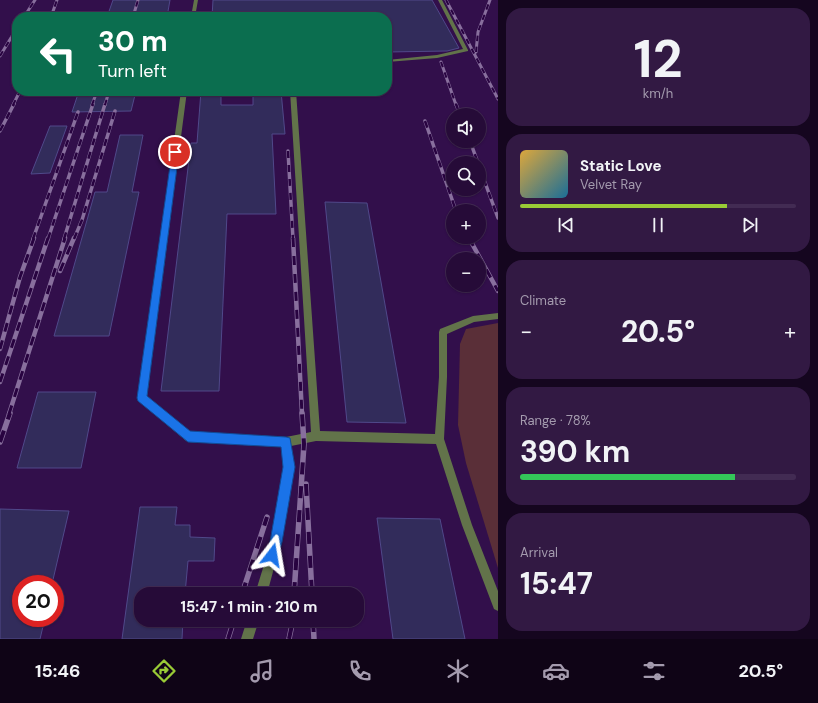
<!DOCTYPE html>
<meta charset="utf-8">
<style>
body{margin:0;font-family:"DM Sans",sans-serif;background:#321943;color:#f1f3f6;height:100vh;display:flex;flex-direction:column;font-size:15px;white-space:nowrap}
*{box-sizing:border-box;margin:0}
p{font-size:13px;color:#a49bae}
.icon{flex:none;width:22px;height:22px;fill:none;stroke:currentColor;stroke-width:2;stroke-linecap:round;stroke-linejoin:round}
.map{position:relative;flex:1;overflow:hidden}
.panel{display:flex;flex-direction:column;gap:8px;padding:8px;background:#15061f;width:320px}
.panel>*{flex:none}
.top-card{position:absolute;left:12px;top:12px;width:380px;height:84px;border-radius:16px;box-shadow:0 1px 3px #0004,0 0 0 1px #422b53;background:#0b6e4f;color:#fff;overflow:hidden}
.tools{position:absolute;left:446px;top:108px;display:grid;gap:8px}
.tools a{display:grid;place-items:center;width:40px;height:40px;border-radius:50%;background:#260b38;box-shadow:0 1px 3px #0004,0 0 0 1px #422b53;font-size:20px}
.speed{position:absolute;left:12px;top:575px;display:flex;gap:8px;font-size:20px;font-weight:700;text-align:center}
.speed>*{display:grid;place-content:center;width:52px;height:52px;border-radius:50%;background:#260b38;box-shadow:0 1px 3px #0004,0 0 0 1px #422b53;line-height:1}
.speed .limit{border:6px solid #d22;background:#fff;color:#111}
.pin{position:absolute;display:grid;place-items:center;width:34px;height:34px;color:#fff;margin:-17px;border:2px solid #fff;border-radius:50%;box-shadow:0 1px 4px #0007}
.me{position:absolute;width:44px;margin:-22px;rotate:14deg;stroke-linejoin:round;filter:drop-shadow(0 0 3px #0008)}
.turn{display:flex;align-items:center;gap:14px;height:84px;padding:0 20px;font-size:18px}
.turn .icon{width:52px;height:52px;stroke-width:2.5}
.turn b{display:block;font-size:28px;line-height:34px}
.big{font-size:30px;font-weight:700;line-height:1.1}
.panel .card{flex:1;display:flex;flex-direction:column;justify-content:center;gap:6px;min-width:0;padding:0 14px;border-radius:16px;background:#321943}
.panel .dial{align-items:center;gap:0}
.dial b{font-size:52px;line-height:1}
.song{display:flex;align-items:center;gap:12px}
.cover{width:48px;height:48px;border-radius:6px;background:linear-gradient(135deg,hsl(40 70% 55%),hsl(200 70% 35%))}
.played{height:4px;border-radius:2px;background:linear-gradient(90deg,#99cb36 75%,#422b53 75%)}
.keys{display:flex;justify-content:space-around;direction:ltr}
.heat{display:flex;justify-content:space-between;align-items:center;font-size:22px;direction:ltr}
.charge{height:6px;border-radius:3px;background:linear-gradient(90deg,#34c759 78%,#422b53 0)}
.trip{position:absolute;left:134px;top:587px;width:230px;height:40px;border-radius:16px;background:#260b38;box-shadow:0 1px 3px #0004,0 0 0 1px #422b53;font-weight:700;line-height:40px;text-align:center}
.menu{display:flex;height:64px;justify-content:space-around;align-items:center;background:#0f0416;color:#a49bae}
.menu .icon{width:28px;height:28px}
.menu .active{color:#99cb36}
.menu b{font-size:18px;color:#f1f3f6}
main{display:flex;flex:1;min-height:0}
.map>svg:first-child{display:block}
.green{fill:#5a2f38}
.building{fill:#322c5b;stroke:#50498a}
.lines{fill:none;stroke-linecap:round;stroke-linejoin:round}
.service{fill:#62734a;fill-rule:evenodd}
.rail-far3-casing{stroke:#886f9d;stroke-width:3}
.rail-far2-casing{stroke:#886f9d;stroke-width:3.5}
.rail-far1-casing{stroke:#886f9d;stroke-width:4.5}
.rail-casing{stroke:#886f9d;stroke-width:5.5}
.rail-far3{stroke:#280340;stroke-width:2;stroke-dasharray:5.5;stroke-linecap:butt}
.rail-far2{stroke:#280340;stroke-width:2.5;stroke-dasharray:7;stroke-linecap:butt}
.rail-far1{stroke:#280340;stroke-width:3;stroke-dasharray:9;stroke-linecap:butt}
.rail{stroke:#280340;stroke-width:4;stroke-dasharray:12;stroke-linecap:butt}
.route{fill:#1a73e8;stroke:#114b97}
</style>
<main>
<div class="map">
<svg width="498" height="639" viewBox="0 0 498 639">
<rect width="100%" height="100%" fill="#320f4b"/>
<!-- green -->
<path class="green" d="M498 323V568L466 463 458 425 460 344 466 329Z"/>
<!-- building -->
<path class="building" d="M113 0H170L167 17H107Z
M213 0H432L459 48 447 51 387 52V17H212Z
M79 91H136L131 111 72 112Z
M201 91H221V105H253V91H281L285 134H272L276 214H227L219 391H161L191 143H197Z
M50 126H67L50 173 31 174Z
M120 135H143L132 192H139L109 336H54L95 192H107Z
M325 202 367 203 406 423 347 422Z
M38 392H96L81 468H17Z
M140 507H177L175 525H190V537L215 538 214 561H188L185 594H141V620H183L182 639H122Z
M0 509 69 511 52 584H21V618H45L40 639H0Z
M377 518 440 519 465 639H393Z"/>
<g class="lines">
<!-- service -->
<path class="service" d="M194 0H198L195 17H191Z
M438 0H442L468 50V51L437 58 387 62V60L437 55 463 49Z
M181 91H187L147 396 190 432 286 437 311 432 290 91H296L320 431 435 434 439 377V332L440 329 473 316 498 313V319L474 322 447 334V377L444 439 472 525 498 591V611L494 609 462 525 436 444 316 441 291 446 294 467 281 542 267 594H255L271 542 284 467 282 447 188 442 185 440 139 401 138 398Z
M247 620H259L253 639H241Z"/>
<!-- rail-far3 casing -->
<g class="rail-far3-casing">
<path id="rail-far3" d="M446 0 498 99
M24 17 35 0
M51 17 57 0
M133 17 138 0
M476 52 478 32 490 0
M0 56 17 28
M441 62 456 105
M13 105 20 91
M92 105 97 91
M105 105 109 91"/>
</g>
<!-- rail-far2 casing -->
<g class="rail-far2-casing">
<path id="rail-far2" d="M456 104 460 115
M425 121 456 211
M0 131 14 104
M470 141 478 163
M288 151 293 239
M479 166 498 218
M468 237 469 239
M33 239 78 112
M48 239 93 104
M64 239 105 104
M74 239 82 220 115 111"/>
</g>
<!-- rail-far1 casing -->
<g class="rail-far1-casing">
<path id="rail-far1" d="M293 238 302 414
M469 238 498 291
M60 271 74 238
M0 349 20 277 34 238
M0 382 48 238
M9 414 65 238"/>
</g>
<!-- rail casing -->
<g class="rail-casing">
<path id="rail" d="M0 442 10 413
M306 484 312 594
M242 594 267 517
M294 594 304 444 302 413
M313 620 314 639
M228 639 234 620
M289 639 293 620"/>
</g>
<!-- rail-far3 -->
<use href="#rail-far3" class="rail-far3"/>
<!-- rail-far2 -->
<use href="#rail-far2" class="rail-far2"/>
<!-- rail-far1 -->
<use href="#rail-far1" class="rail-far1"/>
<!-- rail -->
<use href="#rail" class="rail"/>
</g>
<!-- route -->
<path class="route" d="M175 150 179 152 147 396 190 431 286 437 290 438 295 467 282 542 277 560 272 561 268 560 266 555 270 542 283 467 281 447 188 442 138 401 137 398 172 152Z"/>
</svg>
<div class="tools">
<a><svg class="icon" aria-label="sound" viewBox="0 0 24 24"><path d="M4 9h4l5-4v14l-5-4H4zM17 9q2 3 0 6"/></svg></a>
<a><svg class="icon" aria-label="search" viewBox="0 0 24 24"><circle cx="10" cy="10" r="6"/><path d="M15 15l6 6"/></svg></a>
<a>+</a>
<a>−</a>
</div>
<div class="speed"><div class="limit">20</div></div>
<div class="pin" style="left:175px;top:152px;background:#d93025"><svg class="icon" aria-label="arrive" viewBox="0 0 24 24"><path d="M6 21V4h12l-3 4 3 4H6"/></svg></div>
<svg class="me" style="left:272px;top:555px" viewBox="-20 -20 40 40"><path d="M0-17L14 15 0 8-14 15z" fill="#1a73e8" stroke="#fff" stroke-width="4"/></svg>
<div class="trip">15:47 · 1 min · 210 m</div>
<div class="top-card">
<div class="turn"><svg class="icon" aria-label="left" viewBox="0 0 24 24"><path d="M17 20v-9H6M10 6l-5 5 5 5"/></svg><div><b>30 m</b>Turn left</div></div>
</div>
</div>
<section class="panel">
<div class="card dial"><b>12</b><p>km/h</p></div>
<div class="card">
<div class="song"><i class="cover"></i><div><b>Static Love</b><p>Velvet Ray</p></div></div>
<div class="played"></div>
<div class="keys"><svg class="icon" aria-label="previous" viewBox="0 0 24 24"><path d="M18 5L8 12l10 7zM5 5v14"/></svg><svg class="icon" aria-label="pause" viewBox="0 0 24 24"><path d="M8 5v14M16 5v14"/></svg><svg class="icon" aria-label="next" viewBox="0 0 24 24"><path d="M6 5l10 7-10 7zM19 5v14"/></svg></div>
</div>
<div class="card"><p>Climate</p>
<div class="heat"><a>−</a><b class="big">20.5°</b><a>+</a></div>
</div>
<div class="card"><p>Range · 78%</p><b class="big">390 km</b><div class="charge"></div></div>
<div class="card"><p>Arrival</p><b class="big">15:47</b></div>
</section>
</main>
<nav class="menu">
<b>15:46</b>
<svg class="icon active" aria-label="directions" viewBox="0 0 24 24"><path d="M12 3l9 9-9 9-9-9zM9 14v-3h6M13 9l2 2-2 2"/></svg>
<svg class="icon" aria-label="music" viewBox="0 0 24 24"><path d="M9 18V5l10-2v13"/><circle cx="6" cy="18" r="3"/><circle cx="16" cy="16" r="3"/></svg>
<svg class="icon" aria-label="phone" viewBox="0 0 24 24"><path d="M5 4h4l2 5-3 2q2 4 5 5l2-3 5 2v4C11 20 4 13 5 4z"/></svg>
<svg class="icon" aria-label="climate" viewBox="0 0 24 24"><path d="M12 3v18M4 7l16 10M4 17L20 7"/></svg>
<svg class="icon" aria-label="car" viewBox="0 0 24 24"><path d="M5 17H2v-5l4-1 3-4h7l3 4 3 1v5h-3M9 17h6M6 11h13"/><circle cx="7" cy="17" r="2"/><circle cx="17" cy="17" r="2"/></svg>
<svg class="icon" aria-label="filters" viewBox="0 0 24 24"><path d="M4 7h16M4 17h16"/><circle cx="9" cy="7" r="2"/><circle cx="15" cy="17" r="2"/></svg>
<b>20.5°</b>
</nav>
